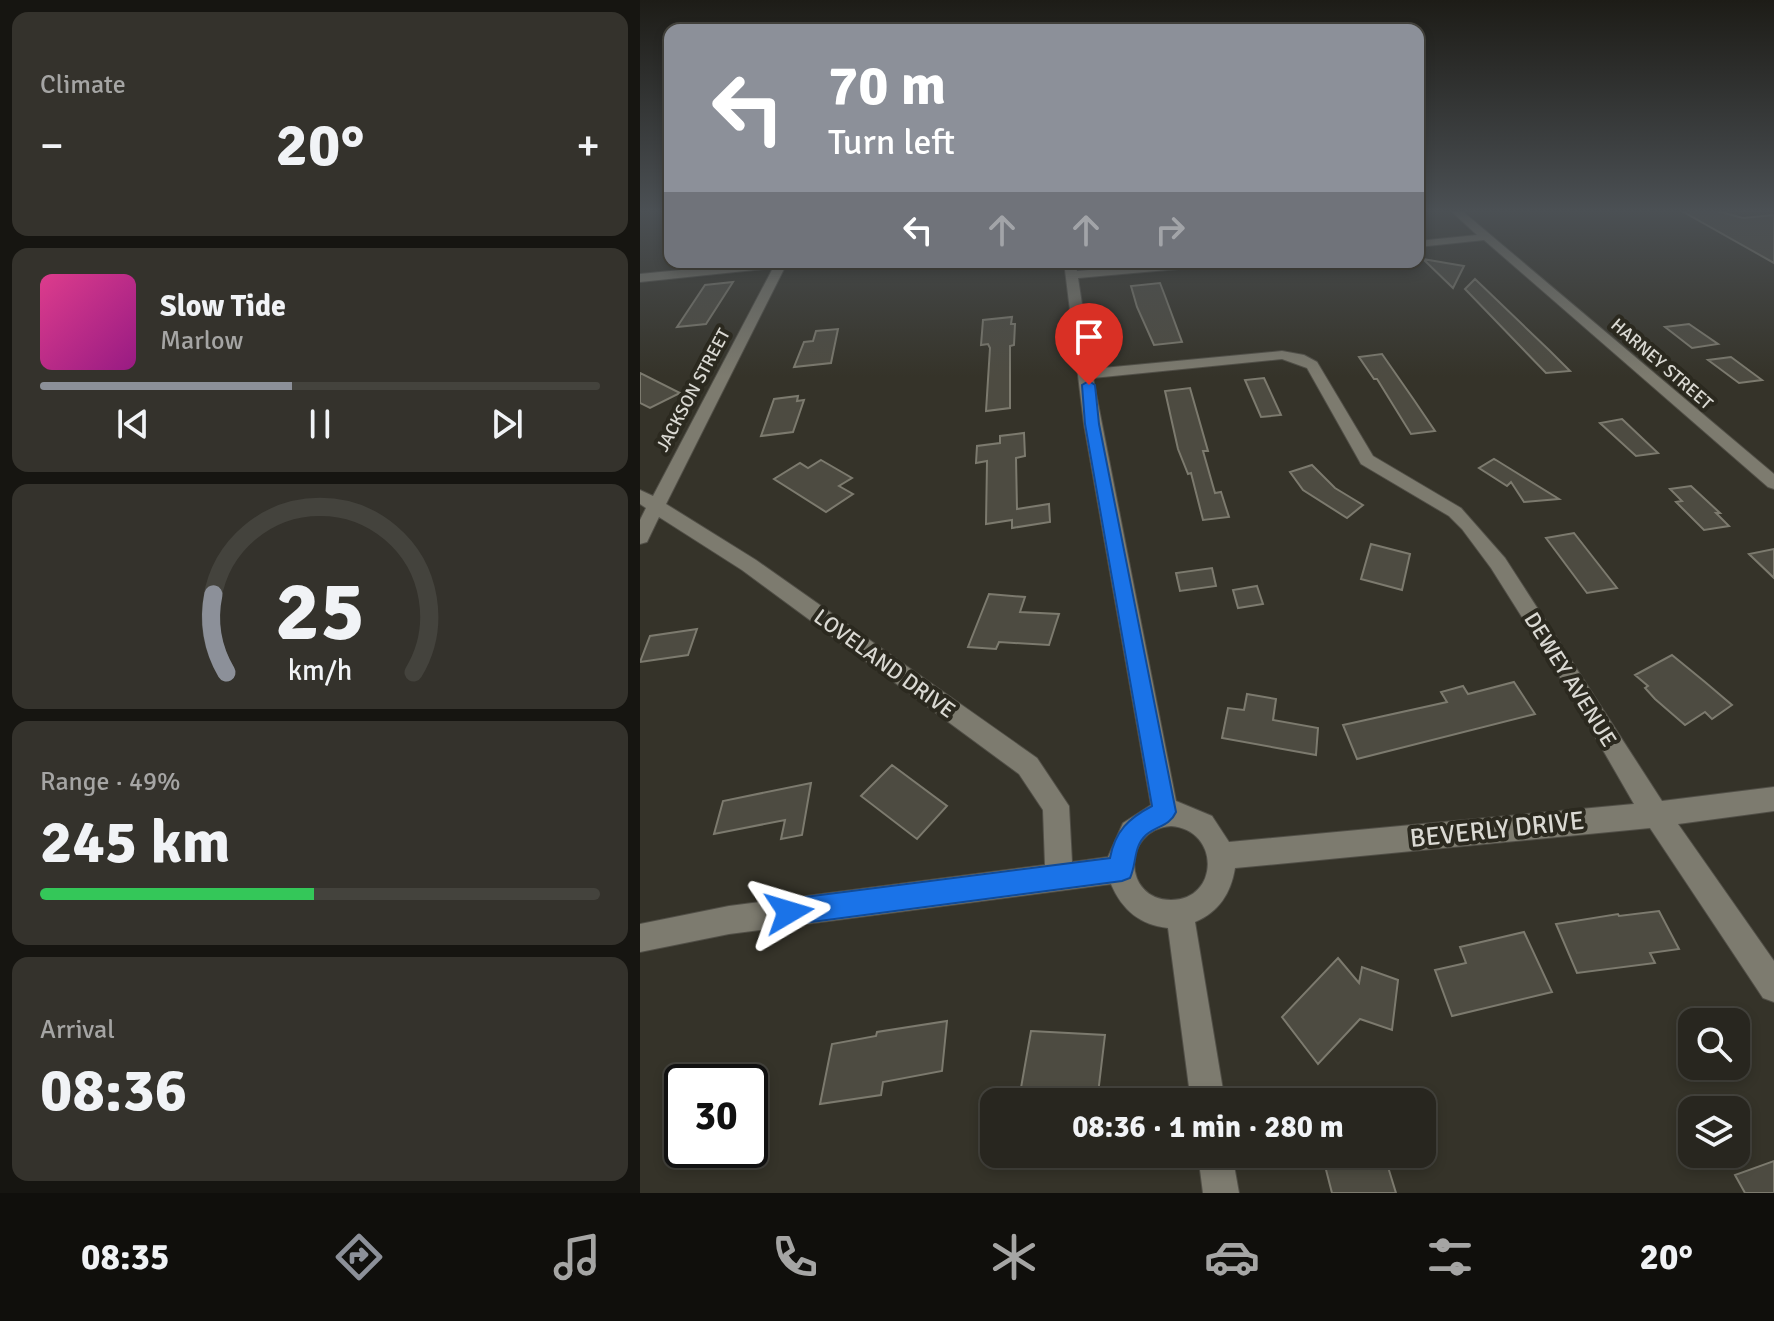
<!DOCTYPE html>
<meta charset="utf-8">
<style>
body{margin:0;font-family:Signika,sans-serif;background:#34322c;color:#f1f3f6;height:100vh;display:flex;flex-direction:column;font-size:30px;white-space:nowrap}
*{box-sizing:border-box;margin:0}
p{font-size:26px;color:#a5a5a4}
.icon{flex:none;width:44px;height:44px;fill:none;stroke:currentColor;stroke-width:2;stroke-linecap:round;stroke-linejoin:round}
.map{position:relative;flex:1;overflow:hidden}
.sheet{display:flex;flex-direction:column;gap:12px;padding:12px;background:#161511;width:640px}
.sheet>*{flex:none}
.top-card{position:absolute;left:24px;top:24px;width:760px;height:244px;border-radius:16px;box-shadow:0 4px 12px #0003,0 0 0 2px #44433d;background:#8c9099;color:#fff;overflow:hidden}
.controls{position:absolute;left:1038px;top:1008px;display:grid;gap:16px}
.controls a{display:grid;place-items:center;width:72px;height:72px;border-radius:16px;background:#28261f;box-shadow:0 4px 12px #0003,0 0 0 2px #44433d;font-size:40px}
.speed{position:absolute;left:24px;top:1064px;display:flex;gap:16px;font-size:40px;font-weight:700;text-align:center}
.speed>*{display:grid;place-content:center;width:104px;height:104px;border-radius:50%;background:#28261f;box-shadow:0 4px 12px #0003,0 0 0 2px #44433d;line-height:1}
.speed .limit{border:4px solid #111;border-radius:12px;background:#fff;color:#111}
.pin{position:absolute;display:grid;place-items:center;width:68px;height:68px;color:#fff;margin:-82px -34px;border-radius:50% 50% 50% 0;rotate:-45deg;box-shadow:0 0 8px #0007}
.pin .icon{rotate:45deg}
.me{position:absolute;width:88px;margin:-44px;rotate:83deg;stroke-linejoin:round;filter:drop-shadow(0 0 6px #0008)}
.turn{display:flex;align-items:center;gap:28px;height:168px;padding:0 32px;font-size:36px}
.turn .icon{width:104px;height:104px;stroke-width:2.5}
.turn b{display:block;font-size:56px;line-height:68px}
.lanes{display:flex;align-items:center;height:76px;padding:0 32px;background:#0003;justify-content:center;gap:40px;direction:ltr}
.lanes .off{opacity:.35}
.big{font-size:60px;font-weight:700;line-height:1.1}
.sheet .tile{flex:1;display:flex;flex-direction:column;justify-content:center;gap:12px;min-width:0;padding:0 28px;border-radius:16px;background:#34322c}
.sheet .dial{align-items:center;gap:0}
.dial svg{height:208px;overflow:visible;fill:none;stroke:#44433d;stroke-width:7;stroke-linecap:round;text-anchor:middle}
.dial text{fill:#f1f3f6;stroke:none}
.song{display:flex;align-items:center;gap:24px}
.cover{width:96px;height:96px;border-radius:12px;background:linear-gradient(135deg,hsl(330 70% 55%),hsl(310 70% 35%))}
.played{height:8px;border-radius:4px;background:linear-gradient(90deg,#8c9099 45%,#44433d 45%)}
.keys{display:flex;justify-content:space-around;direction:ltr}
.heat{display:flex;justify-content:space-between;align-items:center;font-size:44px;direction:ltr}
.charge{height:12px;border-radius:6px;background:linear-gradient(90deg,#34c759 49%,#44433d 0)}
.trip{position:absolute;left:340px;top:1088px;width:456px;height:80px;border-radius:16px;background:#28261f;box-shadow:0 4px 12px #0003,0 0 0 2px #44433d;font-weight:700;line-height:80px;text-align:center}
.menu{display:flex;height:128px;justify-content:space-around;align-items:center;background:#100f0c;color:#a5a5a4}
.menu .icon{width:56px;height:56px}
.menu .active{color:#8c9099}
.menu b{font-size:36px;color:#f1f3f6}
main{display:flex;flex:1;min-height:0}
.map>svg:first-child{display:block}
.building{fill:#4d4b41;stroke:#7c7a6e;stroke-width:2}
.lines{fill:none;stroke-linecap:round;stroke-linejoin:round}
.street-casing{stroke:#514f47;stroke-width:2}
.street{fill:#7d7b6f;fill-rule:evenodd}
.route{fill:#1a73e8;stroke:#114b97;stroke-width:2}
.labels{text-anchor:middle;stroke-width:8;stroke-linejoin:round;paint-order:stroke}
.far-street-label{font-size:18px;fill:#dad9d3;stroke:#2b291f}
.street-label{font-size:22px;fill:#dad9d3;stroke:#2b291f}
.near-street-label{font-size:26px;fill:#dad9d3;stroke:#2b291f}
</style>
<main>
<section class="sheet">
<div class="tile"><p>Climate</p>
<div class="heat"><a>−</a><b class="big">20°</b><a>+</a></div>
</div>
<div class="tile">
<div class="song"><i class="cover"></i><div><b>Slow Tide</b><p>Marlow</p></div></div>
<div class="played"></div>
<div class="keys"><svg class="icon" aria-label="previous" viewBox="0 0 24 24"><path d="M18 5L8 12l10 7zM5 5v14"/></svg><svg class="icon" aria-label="pause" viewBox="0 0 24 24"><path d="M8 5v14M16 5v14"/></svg><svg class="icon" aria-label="next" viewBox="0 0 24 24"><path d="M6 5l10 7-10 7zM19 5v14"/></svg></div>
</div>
<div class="tile dial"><svg viewBox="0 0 100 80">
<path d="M14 69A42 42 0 1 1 86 69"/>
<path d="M14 69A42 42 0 0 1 9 39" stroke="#8c9099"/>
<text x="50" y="56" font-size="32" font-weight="700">25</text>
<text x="50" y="72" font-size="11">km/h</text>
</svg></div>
<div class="tile"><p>Range · 49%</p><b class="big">245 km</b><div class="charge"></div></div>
<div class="tile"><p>Arrival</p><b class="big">08:36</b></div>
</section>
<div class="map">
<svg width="1134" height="1193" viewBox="0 0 1134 1193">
<rect width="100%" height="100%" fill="#353329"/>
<!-- building -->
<path class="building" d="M1040 210H1074L1103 218 1134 215V263Z
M783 259 824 266 813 288Z
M835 279 909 350 930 371 906 373 825 289Z
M93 282 66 324 37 327 65 285Z
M520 283 525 296 542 342 514 345 497 307 491 286Z
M372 317 371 324H375L374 345 370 346V408L346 411 350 348 348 344 341 345 343 320Z
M1049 324 1078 344 1052 348 1025 327Z
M198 329 191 363 154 367 164 342 173 341 176 331Z
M742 354 774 400 795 431 771 434 737 379H734L719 357Z
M1091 357 1122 380 1099 383 1068 360Z
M0 373 40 393 10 408 0 403Z
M624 378 641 415 621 417 605 380Z
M550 388 568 451H563L575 493 581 492 589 517 563 520 551 473 548 474 538 449 525 391Z
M158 396 157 401 164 400 153 432 121 436 134 399Z
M982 419 1018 453 996 456 960 423Z
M384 433 385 456 376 458 377 509 409 504 410 522 372 528V520L346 524 347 461 336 463 337 446 360 443V436Z
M854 459 856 460 919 499 884 502 871 482 867 486 839 468Z
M181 460 212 478 199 486 213 494 186 512 134 479 160 463 168 468Z
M672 465 695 488 723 505 707 518 663 490 650 472Z
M1051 486 1080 513H1076L1089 526 1064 530 1036 502 1042 501 1030 489Z
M934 533 977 588 947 593 906 538Z
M731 544 770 554 762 590 721 579Z
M1134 549V578L1109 554Z
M572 568 576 586 540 591 536 573Z
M617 586 623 604 598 608 593 590Z
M349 594 385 597 380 612 419 614 409 645 359 642 356 649 328 647Z
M57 629 48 655 0 662 10 636Z
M1032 655 1065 682 1092 705 1072 719 1065 712 1045 725 1015 699 1005 688 1008 686 995 675Z
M874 682 895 714 717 759 703 725 807 702 801 692 823 686 828 694Z
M607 694 636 699 633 720 678 728 676 755 582 738 588 708 604 710Z
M252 765 307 806 277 839 221 796Z
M171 783 162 835 141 839 145 820 74 834 83 801Z
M1019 911 1039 949 1010 953 1015 963 937 973 916 924 978 914 979 916Z
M884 932 912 992 812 1016 795 970 826 963 820 947Z
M698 958 719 983 722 967 758 980 752 1030 720 1019 678 1064 642 1017Z
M307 1021 302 1071 243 1082 241 1095 180 1104 192 1044 236 1036 237 1032Z
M391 1031 465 1035 457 1102 379 1099Z
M713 1154H744L756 1193H692L684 1162Z
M1134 1161V1193H1105L1095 1175Z"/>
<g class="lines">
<!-- street casing -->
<g class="street-casing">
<path id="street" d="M810 210H821L1134 474V489L1128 487 844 240 778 247V241L837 235Z
M122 262H162L145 267 26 504 116 560 397 758 429 806 432 862 468 857 483 823 511 805 444 424 424 262H436L437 271 543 262H589L583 265 438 278 452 369 642 351 664 355 677 362 733 456 821 508 865 558 1022 801 1134 787V811L1038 824 1134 961V1002L1123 998 1010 828 595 868C591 893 579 912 555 922L585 1102H551L528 928C500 925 482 910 471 884L89 934 0 952V924L89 906 405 865 403 810 379 774 102 570 19 517 7 542 0 544V520L6 508 0 504V490L13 496 133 268 0 282V274ZM642 359 667 368 721 464 809 516 822 529 851 568 933 698 994 804 589 842 572 816 536 801 453 378ZM531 826C581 830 579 900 531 900 483 900 481 830 531 826Z
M558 1154H592L599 1193H563Z"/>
</g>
<!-- street -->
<use href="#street" class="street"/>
</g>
<!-- sky -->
<linearGradient id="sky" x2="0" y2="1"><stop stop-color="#1d1c17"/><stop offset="0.56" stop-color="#4b5054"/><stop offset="1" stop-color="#4b5054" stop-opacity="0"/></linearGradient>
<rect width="1134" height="377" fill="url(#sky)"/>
<!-- route -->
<path class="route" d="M449 381 455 385 459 424 536 812C530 826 516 826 506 835 493 847 497 863 490 878L482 881 149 925 140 921 136 912 140 903 149 899 470 858C475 831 489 818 512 806L445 424 442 385Z"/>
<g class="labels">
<!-- far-street labels -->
<g class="far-street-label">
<text transform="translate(1022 364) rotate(41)" y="6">HARNEY STREET</text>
<text transform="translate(53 390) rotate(-62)" y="6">JACKSON STREET</text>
</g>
<!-- street labels -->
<g class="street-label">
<text transform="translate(245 663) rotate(36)" y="8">LOVELAND DRIVE</text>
<text transform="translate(931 679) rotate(58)" y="8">DEWEY AVENUE</text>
</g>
<!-- near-street labels -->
<g class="near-street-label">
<text transform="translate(857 829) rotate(-6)" y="9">BEVERLY DRIVE</text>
</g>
</g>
</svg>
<div class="controls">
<a><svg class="icon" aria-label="search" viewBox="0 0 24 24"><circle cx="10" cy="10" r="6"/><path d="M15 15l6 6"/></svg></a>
<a><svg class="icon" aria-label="layers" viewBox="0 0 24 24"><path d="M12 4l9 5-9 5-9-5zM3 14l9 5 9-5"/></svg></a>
</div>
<div class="speed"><div class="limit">30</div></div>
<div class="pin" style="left:449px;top:385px;background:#d93025"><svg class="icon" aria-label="arrive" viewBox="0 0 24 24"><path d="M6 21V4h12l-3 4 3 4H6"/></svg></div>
<svg class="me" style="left:149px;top:912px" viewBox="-20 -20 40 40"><path d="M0-17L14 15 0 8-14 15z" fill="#1a73e8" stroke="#fff" stroke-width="4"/></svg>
<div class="trip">08:36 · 1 min · 280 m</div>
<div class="top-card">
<div class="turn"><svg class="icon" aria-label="left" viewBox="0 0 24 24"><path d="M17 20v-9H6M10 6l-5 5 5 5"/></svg><div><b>70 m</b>Turn left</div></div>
<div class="lanes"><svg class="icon" aria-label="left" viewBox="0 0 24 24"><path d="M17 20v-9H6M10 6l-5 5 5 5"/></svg><svg class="icon off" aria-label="ahead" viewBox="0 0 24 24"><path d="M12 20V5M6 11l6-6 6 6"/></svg><svg class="icon off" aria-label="ahead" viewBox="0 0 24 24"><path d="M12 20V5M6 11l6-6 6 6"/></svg><svg class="icon off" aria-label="right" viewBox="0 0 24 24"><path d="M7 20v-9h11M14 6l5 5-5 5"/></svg></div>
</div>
</div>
</main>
<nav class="menu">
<b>08:35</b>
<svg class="icon active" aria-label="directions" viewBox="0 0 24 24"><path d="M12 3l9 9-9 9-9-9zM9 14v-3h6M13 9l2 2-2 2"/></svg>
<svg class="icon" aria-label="music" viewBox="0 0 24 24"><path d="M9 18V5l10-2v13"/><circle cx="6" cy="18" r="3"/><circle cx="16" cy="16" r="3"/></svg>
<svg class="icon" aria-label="phone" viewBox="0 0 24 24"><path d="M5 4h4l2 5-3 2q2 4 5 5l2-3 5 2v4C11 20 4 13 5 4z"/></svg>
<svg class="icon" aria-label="climate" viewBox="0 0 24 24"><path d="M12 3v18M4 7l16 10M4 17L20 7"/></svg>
<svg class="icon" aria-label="car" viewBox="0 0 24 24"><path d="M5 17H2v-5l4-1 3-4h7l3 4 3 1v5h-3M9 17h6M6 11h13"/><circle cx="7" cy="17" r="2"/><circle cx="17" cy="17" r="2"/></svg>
<svg class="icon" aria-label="filters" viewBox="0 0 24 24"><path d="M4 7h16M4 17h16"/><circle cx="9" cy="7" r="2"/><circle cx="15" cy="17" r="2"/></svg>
<b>20°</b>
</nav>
